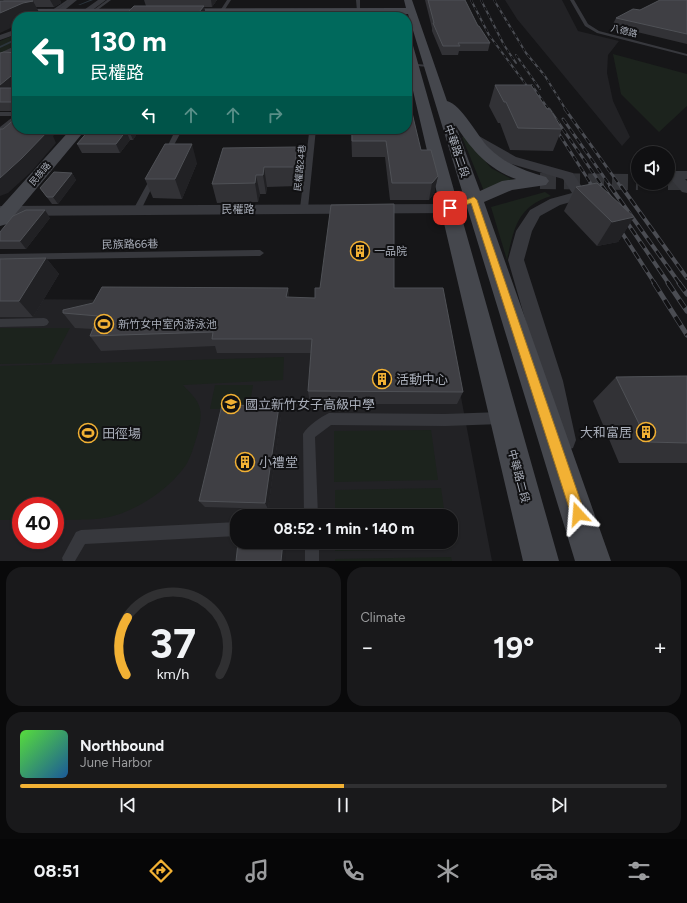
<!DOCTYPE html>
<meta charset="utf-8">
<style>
body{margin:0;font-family:Figtree,"Noto Sans TC",sans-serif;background:#19191b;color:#f1f3f6;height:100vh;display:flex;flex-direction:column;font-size:15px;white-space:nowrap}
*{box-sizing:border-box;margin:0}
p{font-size:13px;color:#9c9d9f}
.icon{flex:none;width:22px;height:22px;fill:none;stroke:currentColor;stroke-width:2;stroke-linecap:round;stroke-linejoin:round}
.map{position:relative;height:561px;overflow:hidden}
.side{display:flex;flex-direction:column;gap:6px;padding:6px;background:#09090a;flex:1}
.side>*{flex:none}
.guide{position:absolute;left:12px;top:12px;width:400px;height:122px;border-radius:16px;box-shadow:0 1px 3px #0004,0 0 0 1px #303032;background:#00695c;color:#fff;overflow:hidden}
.buttons{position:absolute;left:631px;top:146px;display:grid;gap:8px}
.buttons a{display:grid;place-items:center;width:44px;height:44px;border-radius:50%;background:#101012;box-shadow:0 1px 3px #0004,0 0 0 1px #303032;font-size:20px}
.speed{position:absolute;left:12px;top:497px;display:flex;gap:8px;font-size:20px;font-weight:700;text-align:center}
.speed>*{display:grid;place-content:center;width:52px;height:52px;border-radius:50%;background:#101012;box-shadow:0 1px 3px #0004,0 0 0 1px #303032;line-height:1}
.speed .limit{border:6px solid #d22;background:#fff;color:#111}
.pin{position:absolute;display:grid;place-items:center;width:34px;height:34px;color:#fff;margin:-17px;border-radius:8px;box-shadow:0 2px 6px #0006}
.me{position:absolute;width:44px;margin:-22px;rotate:341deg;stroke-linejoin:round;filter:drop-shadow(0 0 3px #0008)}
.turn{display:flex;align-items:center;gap:14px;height:84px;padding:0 12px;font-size:18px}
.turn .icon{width:52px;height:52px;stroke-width:2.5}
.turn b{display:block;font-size:28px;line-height:34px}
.lanes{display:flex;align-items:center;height:38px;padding:0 12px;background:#0003;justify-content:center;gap:20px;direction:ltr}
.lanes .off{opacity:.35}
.big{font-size:30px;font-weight:700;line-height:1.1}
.side .card{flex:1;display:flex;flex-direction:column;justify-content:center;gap:6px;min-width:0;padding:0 14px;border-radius:16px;background:#19191b}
.side .dial{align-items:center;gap:0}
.dial svg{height:104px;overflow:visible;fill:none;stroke:#303032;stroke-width:7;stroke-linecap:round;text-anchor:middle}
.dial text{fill:#f1f3f6;stroke:none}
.song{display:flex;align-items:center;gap:12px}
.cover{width:48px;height:48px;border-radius:6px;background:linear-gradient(135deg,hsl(110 70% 55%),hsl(210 70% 35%))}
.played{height:4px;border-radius:2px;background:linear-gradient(90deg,#f2b134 50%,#303032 50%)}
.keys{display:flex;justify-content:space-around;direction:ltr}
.heat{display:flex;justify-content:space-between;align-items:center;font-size:22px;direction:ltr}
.side .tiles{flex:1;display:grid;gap:6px;grid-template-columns:1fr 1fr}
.card:last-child{grid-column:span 2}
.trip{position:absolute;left:230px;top:509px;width:228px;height:40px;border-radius:16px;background:#101012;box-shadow:0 1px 3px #0004,0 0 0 1px #303032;font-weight:700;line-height:40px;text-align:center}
.tabs{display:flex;height:64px;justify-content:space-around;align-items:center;background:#060607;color:#9c9d9f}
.tabs .icon{width:28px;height:28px}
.tabs .active{color:#f2b134}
.tabs b{font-size:18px;color:#f1f3f6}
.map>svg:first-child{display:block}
.built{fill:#222225;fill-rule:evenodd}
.green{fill:#1c231d}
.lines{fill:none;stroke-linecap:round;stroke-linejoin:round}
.stream{fill:#2c353c;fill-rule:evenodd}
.secondary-tunnel{stroke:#333438;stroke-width:16;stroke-dasharray:16 8;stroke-linecap:butt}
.lane{fill:#37383d;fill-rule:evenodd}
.street{fill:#37383d;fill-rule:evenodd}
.secondary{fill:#45474d;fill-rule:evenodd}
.rail-far3-casing{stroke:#4a4c52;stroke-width:2}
.rail-far2-casing{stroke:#4a4c52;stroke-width:3}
.rail-far1-casing{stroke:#4a4c52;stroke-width:4}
.rail-casing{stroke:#4a4c52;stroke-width:5}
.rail-far3{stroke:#111113;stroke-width:1.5;stroke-dasharray:4;stroke-linecap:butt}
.rail-far2{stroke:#111113;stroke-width:2;stroke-dasharray:6;stroke-linecap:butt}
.rail-far1{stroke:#111113;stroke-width:2.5;stroke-dasharray:8;stroke-linecap:butt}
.rail{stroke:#111113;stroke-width:3.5;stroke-dasharray:10;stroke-linecap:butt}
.wall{fill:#323236}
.shaded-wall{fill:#212124}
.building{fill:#3f3f44;stroke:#4f5156}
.route{fill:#f2b134;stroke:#9d7322}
.labels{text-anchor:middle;stroke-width:4;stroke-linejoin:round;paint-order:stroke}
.far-street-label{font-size:9px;fill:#a8adb8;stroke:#111113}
.street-label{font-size:11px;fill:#a8adb8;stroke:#111113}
.poi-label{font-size:11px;fill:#a8adb8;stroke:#111113;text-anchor:start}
.near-poi-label{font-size:13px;fill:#a8adb8;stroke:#111113;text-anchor:start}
</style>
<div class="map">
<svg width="687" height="561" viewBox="0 0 687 561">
<rect width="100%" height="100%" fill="#161618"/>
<!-- built -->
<path class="built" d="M505 0H562L578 31 619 41 608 55 607 73 613 101 630 137 622 146 517 19Z
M0 299 443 302 492 561H0ZM21 506H55V540H21ZM237 516H451V542H237Z"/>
<!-- green -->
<path class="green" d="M17 34V46L0 54V41Z
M613 54 687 74V106L659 132 621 94Z
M462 137H465L491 168 513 180 484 191Z
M545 192 551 196C517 207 514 228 507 260L491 207Z
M0 328H70L51 363 0 364Z
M284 357 283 380 183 385C189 392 198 399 200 409 202 418 199 428 197 436 194 445 191 457 186 465 172 485 149 502 127 511 104 522 79 519 55 520V506H21V520H0V366Z
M215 385H253L249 409H210Z
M431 430 438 480 334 482V431Z
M441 488 445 516H335V490Z
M335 542H449L450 549 335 551Z
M451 557 452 561H335V559Z"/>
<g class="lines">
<!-- stream -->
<path class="stream" d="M90 0H93L80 5H78Z
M17 38V40L0 48V46Z"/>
<!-- secondary-tunnel -->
<path class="secondary-tunnel" d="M540 181 638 182
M668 182H687"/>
<!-- lane -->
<path class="lane" d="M67 0H71L47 17H42Z
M107 0H111L88 17H84Z
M227 0H231L220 17H216Z
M356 0H360V12L357 11Z
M570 0H574L588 24 599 31 687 54V56L597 33 585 26Z
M407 63 428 65 430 66 428 67 407 65Z
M0 112H17V119L0 132V127L14 116H0Z
M176 129H316L308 208 304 210 300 208 309 133 181 132 168 156H164L163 155Z
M154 175 157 177 141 210 140 212H134L133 210 151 177Z
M260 250 264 253 260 256 0 260V254Z
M44 318 47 319 49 322 47 325 44 326 0 327V319Z
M501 412 505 414 507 418 505 422 501 424 445 426 331 425 315 437 318 516H304L303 434C307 426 321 417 329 413L445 414Z
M237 522V536L85 544 75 561H63L62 558 76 532 81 530Z
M305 542H319V561H305Z"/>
<!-- street -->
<path class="street" d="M70 0H77L56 17H47Z
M98 0H106L83 17H74Z
M17 29V34L0 40V35Z
M17 45V51L0 59V53Z
M470 131 516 157 573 173 587 195 585 198 560 205 540 216 532 231 524 260 563 381 576 440 573 448 565 451 557 448 554 440 543 381 508 260 516 231 530 210 550 199 572 193 563 179 508 163 466 137 464 135 466 133Z
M674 171H687V179H685L687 181V193L682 192 668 176 669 172Z
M474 196 479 197 481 200 479 203 450 213 0 216V206L449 204Z"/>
<!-- secondary -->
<path class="secondary" d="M404 0H412L447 101C461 104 478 137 489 148 505 164 525 171 546 177L549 181 546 185 512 190 484 202 611 561H575L408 14 0 15V9L406 8ZM455 124C470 148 488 169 516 179L502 181 480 191Z
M407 39 412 42 559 561H523L407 65Z
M71 129H86L7 224 0 226V208Z"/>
<!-- rail-far3 casing -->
<g class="rail-far3-casing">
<path id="rail-far3" d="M471 0 489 35 533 94
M481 0 504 45 516 63
M494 0 526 53 545 76 566 110
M516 55 540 89
M532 85 549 110"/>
</g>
<!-- rail-far2 casing -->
<g class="rail-far2-casing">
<path id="rail-far2" d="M549 109 603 187
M565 109 621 187
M563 119 611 187
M554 126 593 187"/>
</g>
<!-- rail-far1 casing -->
<g class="rail-far1-casing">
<path id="rail-far1" d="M592 186 597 193
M602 186 612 200
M610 186 680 284
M621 186 687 278
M622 215 669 284
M617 225 655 284"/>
</g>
<!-- rail casing -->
<g class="rail-casing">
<path id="rail" d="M654 283 687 335
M668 283 687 311
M679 283 687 294"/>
</g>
<!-- rail-far3 -->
<use href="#rail-far3" class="rail-far3"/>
<!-- rail-far2 -->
<use href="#rail-far2" class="rail-far2"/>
<!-- rail-far1 -->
<use href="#rail-far1" class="rail-far1"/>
<!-- rail -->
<use href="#rail" class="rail"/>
</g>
<!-- wall -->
<path class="wall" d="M3 0H60L61 3 54 7H36L41 16 38 17H17Z
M144 0H217L212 7H204L206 16 205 17H124V16L146 6Z
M425 0H465L478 26 490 43 488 51H459L458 55H442L432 31V28Z
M687 0V44L612 26 616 18 640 10Z
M0 53 12 88H17V111H0Z
M495 85 547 109 562 129 553 151 510 150 500 123H498L489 106Z
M90 129H140L133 140H130L120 153H82L77 144Z
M351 129H407L421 150 438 176 434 193 429 200H390L385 157H352Z
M297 147 298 166 297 186 267 187 266 194H260L258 202 217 203 212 184Z
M197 163 182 199 153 198 145 179Z
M72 173 76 180 58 204H52L40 188Z
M576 187 634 217 618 242 597 246 564 211Z
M50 218 26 249H0V232Z
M46 258 59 274 33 317H0V259Z
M288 288 289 298H315L394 288 463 392 457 404H310L308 391 311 353H217L215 346 101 351 90 336 93 329 75 328 63 313Z
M687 376V463H619L593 401 616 377Z
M281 416 268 509 205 507 199 501Z"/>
<!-- shaded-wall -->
<path class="shaded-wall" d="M50 0H60L61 3 54 7Z
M211 0H217L212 7Z
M33 1 41 16 38 17H17V25L0 33V13L23 3Z
M204 6 206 16 205 17H195Z
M17 71V84L2 97 0 94V85Z
M39 129H60L53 136 56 143 31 172 8 193 0 196V178Z
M130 129H140L133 140 129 131Z
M126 131 130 140 120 153 116 144Z
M192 144 197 163 182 199 175 179Z
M297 147 298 166 297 186 295 167Z
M264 167 267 187 266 194 263 175Z
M72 173 76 180 58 204 53 197Z
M256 175 260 194 258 202 255 183Z
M438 176 434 193 429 200 432 183Z
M45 210 50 218 26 249 20 241Z
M634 217 618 242 597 246 612 222Z
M46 258 59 274 33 317 19 301Z
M288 288 290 303 286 297Z
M279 406 281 416 268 509 265 503Z
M283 542 286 548 285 561H281Z"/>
<!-- building -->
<path class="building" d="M428 0H465L478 26H479L490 43H458L460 46H443L433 23H434Z
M660 0H687V34L616 18 633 9 640 10Z
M0 1H33L23 3 0 13Z
M134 6H204L195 17H126V16H124Z
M4 52 17 53V71L0 85V53Z
M495 85H531L547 109H550L562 129 518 128 506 102H504Z
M0 88H17V102H0Z
M407 92 421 150H431L438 176 432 183H392L386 141H352V129H407Z
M17 117V129H39L38 130H49L22 158 0 178V129H3Z
M90 129H130L129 131H126L116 144H77Z
M165 144H192L175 179H145Z
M297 147 295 167H264L263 175H256L255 183 212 184 223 148Z
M54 172 72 173 53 197H47L40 188Z
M597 183 634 217 612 222 576 187Z
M394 204V288H443L463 392 308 391 312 339H212L213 332 90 336 98 316 63 313V310L93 303 102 287 288 288 286 297 315 298V288H320L331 205Z
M26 210H45L20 241H0V232L13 216Z
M46 258 19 301H0V259Z
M687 376V443L648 442 616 377Z
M222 405 279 406 265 503 199 501Z
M283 542 281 561H236L238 543Z"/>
<!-- route -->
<path class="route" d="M474 197 477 200 585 514 583 519 578 521 573 519 571 514 471 203 450 211 446 208Z"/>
<!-- icons -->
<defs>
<g id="building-ring" transform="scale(1)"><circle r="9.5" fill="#111113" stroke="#f2b134" stroke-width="1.5"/><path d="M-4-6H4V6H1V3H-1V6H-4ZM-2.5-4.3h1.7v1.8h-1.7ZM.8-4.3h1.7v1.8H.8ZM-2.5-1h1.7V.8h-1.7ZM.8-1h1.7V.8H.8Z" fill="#f2b134"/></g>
<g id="stadium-ring" transform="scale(1)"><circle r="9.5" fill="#111113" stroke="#f2b134" stroke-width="1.5"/><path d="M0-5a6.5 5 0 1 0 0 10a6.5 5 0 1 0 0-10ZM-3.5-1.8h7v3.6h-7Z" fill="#f2b134"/></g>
<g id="school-ring" transform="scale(1)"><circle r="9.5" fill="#111113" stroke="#f2b134" stroke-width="1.5"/><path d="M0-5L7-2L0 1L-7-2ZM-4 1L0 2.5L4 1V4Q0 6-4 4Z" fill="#f2b134"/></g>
</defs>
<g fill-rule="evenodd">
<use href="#building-ring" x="360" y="251"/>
<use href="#stadium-ring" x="104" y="324"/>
<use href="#building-ring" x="382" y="379"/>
<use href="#school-ring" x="231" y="404"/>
<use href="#building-ring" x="646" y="432"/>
<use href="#stadium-ring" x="88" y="433"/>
<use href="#building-ring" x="245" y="462"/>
</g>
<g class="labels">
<!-- far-street labels -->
<g class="far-street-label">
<text transform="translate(624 31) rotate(14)" y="3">八德路</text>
<text transform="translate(300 168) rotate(-84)" y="3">民權路24巷</text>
<text transform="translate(40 174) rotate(-49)" y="3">民族路</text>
</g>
<!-- street labels -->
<g class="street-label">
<text transform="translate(457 151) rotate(71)" y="4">中華路二段</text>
<text x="238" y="213">民權路</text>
<text transform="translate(130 244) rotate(-1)" y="4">民族路66巷</text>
<text transform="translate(519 476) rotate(75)" y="4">中華路二段</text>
</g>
<!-- poi labels -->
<g class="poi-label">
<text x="374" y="255">一品院</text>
<text x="118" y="328">新竹女中室內游泳池</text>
</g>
<!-- near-poi labels -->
<g class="near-poi-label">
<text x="396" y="384">活動中心</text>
<text x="245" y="409">國立新竹女子高級中學</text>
<text x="632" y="437" text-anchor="end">大和富居</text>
<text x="102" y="438">田徑場</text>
<text x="259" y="467">小禮堂</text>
</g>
</g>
</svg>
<div class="buttons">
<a><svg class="icon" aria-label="sound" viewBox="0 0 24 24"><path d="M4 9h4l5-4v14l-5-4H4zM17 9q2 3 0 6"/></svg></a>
</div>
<div class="speed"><div class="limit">40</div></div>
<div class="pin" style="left:450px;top:208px;background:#d93025"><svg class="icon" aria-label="arrive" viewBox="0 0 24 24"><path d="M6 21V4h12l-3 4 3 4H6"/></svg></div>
<svg class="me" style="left:578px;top:514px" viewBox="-20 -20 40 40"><path d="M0-17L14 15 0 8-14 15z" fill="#f2b134" stroke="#fff" stroke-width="4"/></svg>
<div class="trip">08:52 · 1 min · 140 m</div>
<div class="guide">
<div class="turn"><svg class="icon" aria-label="left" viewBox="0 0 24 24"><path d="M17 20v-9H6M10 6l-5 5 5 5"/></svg><div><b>130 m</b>民權路</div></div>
<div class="lanes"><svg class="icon" aria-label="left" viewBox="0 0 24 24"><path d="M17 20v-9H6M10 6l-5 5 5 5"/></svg><svg class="icon off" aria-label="ahead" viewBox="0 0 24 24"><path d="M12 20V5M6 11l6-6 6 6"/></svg><svg class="icon off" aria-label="ahead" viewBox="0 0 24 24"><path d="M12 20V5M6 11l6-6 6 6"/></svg><svg class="icon off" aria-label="right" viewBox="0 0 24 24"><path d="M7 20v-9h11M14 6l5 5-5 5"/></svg></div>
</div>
</div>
<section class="side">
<div class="tiles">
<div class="card dial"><svg viewBox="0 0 100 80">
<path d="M14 69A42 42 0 1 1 86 69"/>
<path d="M14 69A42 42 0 0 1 15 25" stroke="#f2b134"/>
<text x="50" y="56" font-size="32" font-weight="700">37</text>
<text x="50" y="72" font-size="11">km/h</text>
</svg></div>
<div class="card"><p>Climate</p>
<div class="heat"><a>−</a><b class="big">19°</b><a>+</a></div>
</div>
<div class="card">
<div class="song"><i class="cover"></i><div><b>Northbound</b><p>June Harbor</p></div></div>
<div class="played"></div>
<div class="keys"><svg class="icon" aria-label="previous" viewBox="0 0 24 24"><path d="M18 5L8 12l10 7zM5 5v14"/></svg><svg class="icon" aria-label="pause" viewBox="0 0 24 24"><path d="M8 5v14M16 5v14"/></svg><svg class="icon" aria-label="next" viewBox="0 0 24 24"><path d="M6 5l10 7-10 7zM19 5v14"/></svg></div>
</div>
</div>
</section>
<nav class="tabs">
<b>08:51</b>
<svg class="icon active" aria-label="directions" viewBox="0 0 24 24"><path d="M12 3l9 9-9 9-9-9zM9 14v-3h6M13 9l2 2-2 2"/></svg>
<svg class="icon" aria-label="music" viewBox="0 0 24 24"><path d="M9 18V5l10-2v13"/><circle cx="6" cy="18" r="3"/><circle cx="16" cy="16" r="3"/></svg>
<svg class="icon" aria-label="phone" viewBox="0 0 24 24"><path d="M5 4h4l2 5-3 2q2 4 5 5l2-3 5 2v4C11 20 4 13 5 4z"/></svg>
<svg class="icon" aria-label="climate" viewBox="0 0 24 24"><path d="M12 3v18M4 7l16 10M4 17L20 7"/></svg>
<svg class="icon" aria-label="car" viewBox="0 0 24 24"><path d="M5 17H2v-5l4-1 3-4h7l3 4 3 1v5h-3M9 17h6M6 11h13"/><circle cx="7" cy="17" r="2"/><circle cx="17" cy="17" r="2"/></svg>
<svg class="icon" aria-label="filters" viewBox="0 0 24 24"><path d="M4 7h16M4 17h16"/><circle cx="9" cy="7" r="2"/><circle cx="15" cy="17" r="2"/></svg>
</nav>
